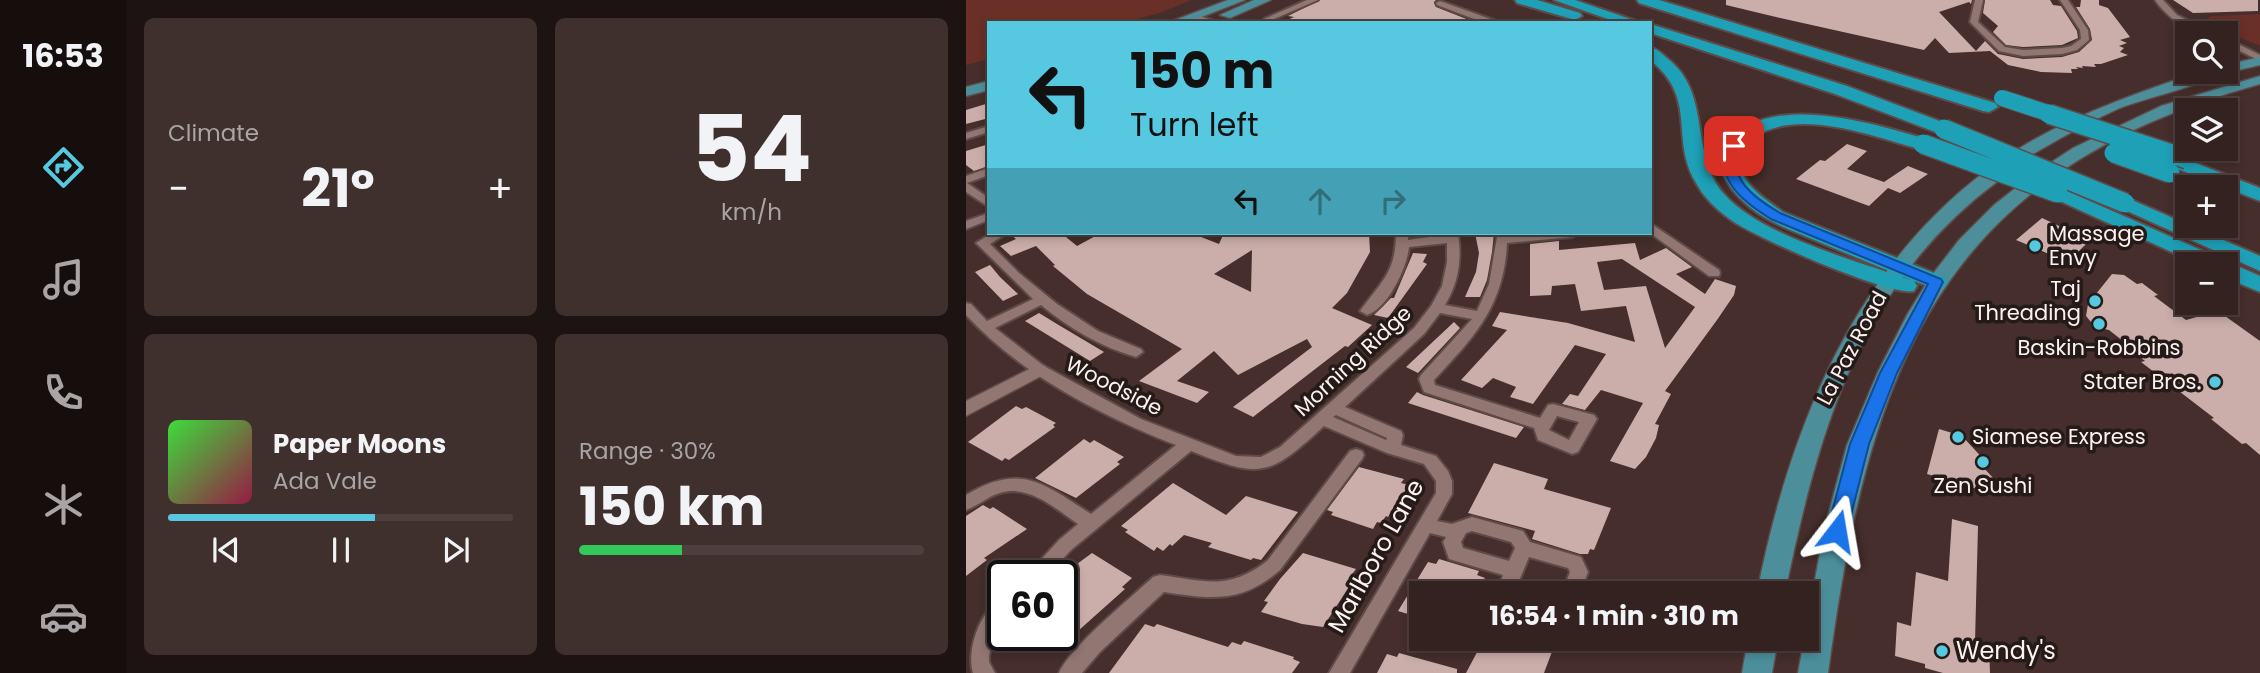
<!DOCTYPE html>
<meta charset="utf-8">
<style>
body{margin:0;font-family:Poppins,sans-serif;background:#3f2f2d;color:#f1f3f6;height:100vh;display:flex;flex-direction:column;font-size:26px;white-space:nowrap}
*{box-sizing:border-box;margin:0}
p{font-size:23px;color:#a9a4a5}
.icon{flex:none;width:38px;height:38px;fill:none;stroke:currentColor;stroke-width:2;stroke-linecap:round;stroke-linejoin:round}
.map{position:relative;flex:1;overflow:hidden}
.details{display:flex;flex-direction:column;gap:18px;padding:18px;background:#1d1312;width:840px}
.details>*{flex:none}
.hud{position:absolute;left:21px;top:21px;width:665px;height:214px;border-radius:0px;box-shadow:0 4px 10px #0003,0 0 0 2px #4e3f3e;background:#56c9e1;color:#111;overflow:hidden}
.controls{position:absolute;left:1209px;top:21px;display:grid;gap:14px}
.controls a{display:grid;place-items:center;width:63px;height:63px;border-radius:0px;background:#342220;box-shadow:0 4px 10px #0003,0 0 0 2px #4e3f3e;font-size:35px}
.speed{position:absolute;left:21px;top:560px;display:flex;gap:14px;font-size:35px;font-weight:700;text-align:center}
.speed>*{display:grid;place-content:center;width:91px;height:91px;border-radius:50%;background:#342220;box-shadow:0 4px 10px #0003,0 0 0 2px #4e3f3e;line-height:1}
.speed .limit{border:4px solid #111;border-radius:10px;background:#fff;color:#111}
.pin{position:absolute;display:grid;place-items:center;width:60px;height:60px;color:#fff;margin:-30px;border-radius:14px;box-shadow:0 4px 10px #0006}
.me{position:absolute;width:77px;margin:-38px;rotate:14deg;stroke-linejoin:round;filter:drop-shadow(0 0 5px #0008)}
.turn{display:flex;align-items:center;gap:24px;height:147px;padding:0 28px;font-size:32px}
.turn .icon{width:91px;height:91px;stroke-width:2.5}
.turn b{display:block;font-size:49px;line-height:60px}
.lanes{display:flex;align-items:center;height:66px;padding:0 28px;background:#0003;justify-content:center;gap:35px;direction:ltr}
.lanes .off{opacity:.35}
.big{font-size:52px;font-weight:700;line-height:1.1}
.details .widget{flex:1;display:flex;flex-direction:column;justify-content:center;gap:10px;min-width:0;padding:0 24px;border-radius:10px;background:#3f2f2d}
.details .dial{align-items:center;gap:0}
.dial b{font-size:91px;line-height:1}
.song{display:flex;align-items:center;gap:21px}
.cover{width:84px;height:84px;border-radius:10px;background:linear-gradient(135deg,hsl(120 70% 55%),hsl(340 70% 35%))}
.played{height:7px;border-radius:4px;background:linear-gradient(90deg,#56c9e1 60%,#4e3f3e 60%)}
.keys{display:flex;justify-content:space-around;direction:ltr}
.heat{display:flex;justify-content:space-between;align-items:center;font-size:38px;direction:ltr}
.charge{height:10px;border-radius:5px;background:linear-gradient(90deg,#34c759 30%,#4e3f3e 0)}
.details .tiles{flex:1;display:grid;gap:18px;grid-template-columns:repeat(2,1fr)}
.trip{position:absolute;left:443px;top:581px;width:410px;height:70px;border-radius:0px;background:#342220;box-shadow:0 4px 10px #0003,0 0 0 2px #4e3f3e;font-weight:700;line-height:70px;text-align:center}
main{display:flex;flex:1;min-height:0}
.tabs{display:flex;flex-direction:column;width:126px;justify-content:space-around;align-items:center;background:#150e0d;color:#a9a4a5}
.tabs .icon{width:49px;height:49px}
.tabs .active{color:#56c9e1}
.tabs b{font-size:32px;color:#f1f3f6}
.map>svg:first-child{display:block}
.green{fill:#6a2f27}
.building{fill:#cbaea9;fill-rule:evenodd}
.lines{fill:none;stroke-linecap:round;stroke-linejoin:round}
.minor-casing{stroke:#5e4b48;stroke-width:4}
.tertiary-casing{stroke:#5e4b48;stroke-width:3}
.primary-casing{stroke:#5e4b48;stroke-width:3}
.motorway-casing{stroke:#5e4b48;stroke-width:4}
.minor{fill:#917671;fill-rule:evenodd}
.tertiary{fill:#917671;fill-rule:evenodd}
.primary{fill:#4c8f9b;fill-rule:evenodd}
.motorway{fill:#1ea0b7;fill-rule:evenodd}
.motorway-bridge-far1-casing{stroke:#5e4b48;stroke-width:18;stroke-linecap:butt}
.motorway-bridge-casing{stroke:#5e4b48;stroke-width:22;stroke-linecap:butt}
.motorway-bridge-far1{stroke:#1ea0b7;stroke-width:16}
.motorway-bridge{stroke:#1ea0b7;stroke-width:19}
.route{fill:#1a73e8;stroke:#114b97;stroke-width:2}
.poi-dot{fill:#56c9e1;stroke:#241a18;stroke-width:2.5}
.labels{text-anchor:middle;stroke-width:7;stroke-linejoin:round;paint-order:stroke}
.poi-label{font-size:21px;fill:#fef1ef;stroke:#241a18;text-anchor:start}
.street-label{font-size:21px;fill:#fef1ef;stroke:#241a18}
.near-street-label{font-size:24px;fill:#fef1ef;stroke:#241a18}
.near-poi-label{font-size:24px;fill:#fef1ef;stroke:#241a18;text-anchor:start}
</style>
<main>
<nav class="tabs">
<b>16:53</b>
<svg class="icon active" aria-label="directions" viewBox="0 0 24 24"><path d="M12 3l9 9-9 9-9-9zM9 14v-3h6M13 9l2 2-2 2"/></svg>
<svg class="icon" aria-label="music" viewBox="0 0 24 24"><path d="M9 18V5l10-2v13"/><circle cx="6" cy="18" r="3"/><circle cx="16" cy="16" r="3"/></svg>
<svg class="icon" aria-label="phone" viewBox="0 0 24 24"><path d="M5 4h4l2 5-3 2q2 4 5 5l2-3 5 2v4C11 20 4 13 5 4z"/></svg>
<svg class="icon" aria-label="climate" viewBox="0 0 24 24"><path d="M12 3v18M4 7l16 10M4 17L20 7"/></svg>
<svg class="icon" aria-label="car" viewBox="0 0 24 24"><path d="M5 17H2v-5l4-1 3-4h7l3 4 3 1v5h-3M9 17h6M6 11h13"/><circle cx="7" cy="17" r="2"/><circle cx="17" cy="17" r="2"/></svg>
</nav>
<section class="details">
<div class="tiles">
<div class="widget"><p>Climate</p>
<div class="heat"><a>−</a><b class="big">21°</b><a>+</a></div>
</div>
<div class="widget dial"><b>54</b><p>km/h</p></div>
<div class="widget">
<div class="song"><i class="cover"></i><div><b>Paper Moons</b><p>Ada Vale</p></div></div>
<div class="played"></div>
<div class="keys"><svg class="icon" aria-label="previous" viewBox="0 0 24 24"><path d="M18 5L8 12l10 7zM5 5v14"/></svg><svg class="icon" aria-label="pause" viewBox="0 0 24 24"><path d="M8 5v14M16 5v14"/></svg><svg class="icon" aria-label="next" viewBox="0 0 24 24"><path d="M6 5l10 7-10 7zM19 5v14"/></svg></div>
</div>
<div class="widget"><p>Range · 30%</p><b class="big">150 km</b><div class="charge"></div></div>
</div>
</section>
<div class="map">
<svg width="1294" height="673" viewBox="0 0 1294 673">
<rect width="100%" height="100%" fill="#452e2b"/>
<!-- green -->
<path class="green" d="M0 0H226L196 12 158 23H23V59L0 65Z
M1294 14V46L1237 22 1245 16Z"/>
<!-- building -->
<path class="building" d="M354 0H470L468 2 470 7 503 20 496 23H315L328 17 322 16Z
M760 0H1006L1005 4 1003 2 973 12 1010 51 1019 41 1032 54 1057 59 1096 57 1113 52 1126 40 1124 29 1110 7H1114L1115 0H1133V5L1142 8 1164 37 1154 40 1161 43 1153 46 1158 48 1154 52 1162 55 1135 64H1128L1130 67 1116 66 1117 68 1110 67 1112 69H1105L1106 73 1075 72 1042 65 1024 51 983 53 969 38 958 50 810 17 760 5Z
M1019 0H1084L1087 5 1095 6 1111 31 1112 38 1096 45 1057 47 1040 45 1027 32 1032 26 1017 13Z
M1207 0H1292V11L1227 13Z
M23 103V118L0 124V110Z
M23 144V166L8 171 0 165V151Z
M881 144 901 151 881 169 918 182 942 166 962 174 934 193 922 188 903 206 830 179 854 160 859 161Z
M1076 218 1121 239 1117 243 1120 244 1102 262 1050 240Z
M43 233H95L111 246 135 233H225L253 244 258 233H403L404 252 381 293 366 308 406 325 382 347 379 346 287 417 267 407 346 347 341 339 272 375 248 351 211 381 243 392 231 403 173 381 216 349 121 294 87 266 89 265 70 246 45 256 34 246 50 239ZM286 250 285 292 248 274Z
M509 233H528L526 252 521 280 514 297H499L510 272 513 253Z
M593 241V250L669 243 674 260 700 248 726 267 710 274 739 294 749 279 770 286 768 295 751 320 699 391 705 394 689 424 693 425 690 438 680 457 669 469 644 461 677 403 635 390 619 410 596 404 604 394 612 396 640 354 609 345 567 404 544 397 550 387 527 378 516 388 495 380 541 330 526 326 534 312 602 323 669 342 660 306 615 311 609 284 586 286 585 295 564 296V244ZM656 259 729 307 699 348 680 286 638 290 631 262Z
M447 253 461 254 457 262 461 264 422 318 408 315 425 298H428Z
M24 265 34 277 52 294 37 301 9 272Z
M1146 274 1158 275 1171 284 1176 283 1192 295 1188 296 1220 320 1252 311 1294 341V455L1280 443 1276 444 1245 419 1248 418 1175 362 1179 361 1169 353 1171 352 1143 330 1125 326V322L1120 316 1122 304Z
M73 313 91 324 138 352 124 361 59 321Z
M488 322 494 328 452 373 440 367Z
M451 392 457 395 558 427 550 438 442 403Z
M50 406 56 409 60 407 90 423 87 425 89 427 43 460 39 458 36 461 2 442Z
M973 429 996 436 1022 464 1016 466 1029 480 1023 482 1021 492 961 474Z
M118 439 124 443 128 440 158 457 151 462 154 464 110 498 69 478Z
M528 463 582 479 578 489 645 508 628 550 624 549 622 554H614L566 539 569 531 502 513Z
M393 467 438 479 435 483 443 485 422 517 420 516 415 523 411 522 407 529 365 515 367 512 361 510Z
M207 483 260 515 280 496 332 512 295 560 287 558 285 560 242 547 246 543 218 535 206 546 204 544 197 551 191 547 188 551 159 532 162 530 155 526Z
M17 505 24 509 27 507 61 529 18 558 21 560 0 576V516Z
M986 519 1012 526 1009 642 1023 645 1024 673H977L959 668V664L929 656 931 622 945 626 950 572 982 581Z
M126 553 166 578 156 587 159 589 112 631 109 629 96 640V575Z
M337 553 390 569 384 577 388 579 357 627 336 624 295 612 302 602 298 601 314 579Z
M473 559 513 571 511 575 519 578 517 581 520 582 514 593H455V618L432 611 462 562 470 564Z
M179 624 188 627 191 624 262 647 266 642 275 645 278 641 328 657 327 659 334 662 326 673H143Z
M518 639H580L590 641 578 673H500Z
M433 653 491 669V673H411L421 654 431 657Z"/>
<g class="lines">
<!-- minor casing -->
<g class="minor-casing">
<path id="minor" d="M341 0H352L308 19 313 23H303L298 19Z
M1009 0H1017L1012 22 1039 47 1057 50 1096 48 1105 46 1115 39 1114 30 1094 0H1102L1122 30 1123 40 1111 50 1096 54 1057 56 1033 51 1004 22Z
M1189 0H1197L1211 15 1247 33C1225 34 1201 18 1189 0Z
M474 1 530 21 531 23H519L471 5 470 3Z
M228 14 248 21 249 23H237L225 18 224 16Z
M1260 38 1294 55V61L1260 44Z
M23 126V132L0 139V133Z
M23 168V175L1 183 23 198V207L0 192V176Z
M23 213V220L0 229V221Z
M684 223 753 270 754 273 753 276H743L684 233Z
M26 233H41L24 244 53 273 91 304 132 331 175 349 177 352 170 357C135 347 103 328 75 305L29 328 78 366 175 419 270 456 295 457 314 447 448 328 465 306 476 286 481 262V243L443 247C441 268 422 308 401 315L394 311C416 281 430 272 430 233H442V240L492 233C496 259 493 282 479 305L511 311 523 284 531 237 571 233H612L606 237 541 243C538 306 509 336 468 380L469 385 574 418 582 405 587 404 628 415 631 419 612 452 606 454 572 440 568 428 458 392 453 379 455 375 506 319 474 313 458 334 379 407 435 431 437 435 435 445 470 456 482 471 486 481V494L471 521 486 524 506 517 557 531 564 542 615 557 622 572 614 593H596L604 572 602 568 563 557 548 593H530L537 575 483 559 477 542 480 537 464 533 384 673H363L470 493V481L458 464 421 453 358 426C303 477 295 479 225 451L105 550 81 576H60L93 540 112 524C90 509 63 484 34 493 22 496 12 506 0 510V495C55 462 78 484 125 514L210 445C134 415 56 375 0 315V303L5 304 21 321 67 299 10 243ZM370 415 421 438 420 440 367 417ZM591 416 613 422 603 440 583 430ZM506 531 545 542 549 548 543 561 497 548 495 542 500 533Z
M390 449 396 451 398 455 396 459 314 570C275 604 245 599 198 592L134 652 116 673H93C105 646 164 599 187 577L194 575C239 581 264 591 302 560L384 451Z
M37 600V622L28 635 23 656V662L29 673H7C0 651 14 608 37 600Z"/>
</g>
<!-- tertiary casing -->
<g class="tertiary-casing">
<path id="tertiary" d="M73 364 79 366 82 370 79 374 0 416V401Z"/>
</g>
<!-- primary casing -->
<g class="primary-casing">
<path id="primary" d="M262 0H279L220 23H201Z
M288 0H305L264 18 254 15Z
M1294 57V65L1260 73 1255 72H1260V65Z
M1233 72H1253C1240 85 1176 99 1154 108 1127 120 1100 135 1074 150 1059 158 1046 170 1032 181 893 284 852 432 819 593H791C826 416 899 239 1062 143 1116 112 1174 92 1233 72Z
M1294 76V84C972 173 903 367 862 673H832L858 530 881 445 912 372 941 315 963 279 993 240 1028 205 1066 175 1107 148 1195 106Z
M23 81V90L0 96V87Z
M782 639H812L806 673H776Z"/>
</g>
<!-- motorway casing -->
<g class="motorway-casing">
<path id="motorway" d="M549 0H571L614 13 616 16 609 20 551 3Z
M588 0H609L676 23H653Z
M671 0H693L1029 103 1032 107 1023 112 1017 111 673 3Z
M684 24 881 86 984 125 987 129 978 134 972 133 869 94 684 33Z
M684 47C692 49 696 54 702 59 746 93 723 154 758 194 796 237 893 261 947 281 916 268 884 255 853 242 828 231 799 222 778 202 764 189 747 167 759 147 797 88 910 124 963 140L966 144 957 150C911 138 836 107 790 136 783 141 775 146 774 156 771 182 798 198 817 212L978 277 981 282 978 287 970 289 948 281 951 286 948 291C925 297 788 237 765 220 751 210 737 197 729 181 704 137 732 98 684 60Z
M1214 157 1294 188V201L1207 167 1205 163Z
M1092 187 1294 276V292L1260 278V264H1232L1085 197 1082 193 1085 189Z
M1159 197 1294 256V271L1152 207 1149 203 1152 199Z"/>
</g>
<!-- minor -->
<use href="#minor" class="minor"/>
<!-- tertiary -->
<use href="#tertiary" class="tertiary"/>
<!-- primary -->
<use href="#primary" class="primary"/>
<!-- motorway -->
<use href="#motorway" class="motorway"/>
<!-- motorway-bridge-far1 casing -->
<g class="motorway-bridge-far1-casing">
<path id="motorway-bridge-far1" d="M1036 98 1088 115"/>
</g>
<!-- motorway-bridge casing -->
<g class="motorway-bridge-casing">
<path id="motorway-bridge" d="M1083 114 1221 159
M978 129 1159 203
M957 144 1092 193
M1148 153 1204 173"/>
</g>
<!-- motorway-bridge-far1 -->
<use href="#motorway-bridge-far1" class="motorway-bridge-far1"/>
<!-- motorway-bridge -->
<use href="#motorway-bridge" class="motorway-bridge"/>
</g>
<!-- route -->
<path class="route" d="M768 143 774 146C759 178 790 199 814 213L975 279 977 282 931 373 903 444 881 531 878 537 871 539 864 537 861 531 884 444 914 373 962 284 805 219C779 203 744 177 764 144Z"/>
<!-- markers -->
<g class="poi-dot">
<circle cx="1069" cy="246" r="7"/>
<circle cx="1129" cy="301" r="7"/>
<circle cx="1133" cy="324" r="7"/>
<circle cx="1249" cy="382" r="7"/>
<circle cx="992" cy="437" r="7"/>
<circle cx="1017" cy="462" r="7"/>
<circle cx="976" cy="651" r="7"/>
</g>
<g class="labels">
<!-- poi labels -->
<g class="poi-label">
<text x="1083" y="241">Massage<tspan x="1083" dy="24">Envy</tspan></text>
<text x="1115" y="296" text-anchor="end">Taj<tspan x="1115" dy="24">Threading</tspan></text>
<text x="1133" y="355" text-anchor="middle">Baskin-Robbins</text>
<text x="1235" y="389" text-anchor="end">Stater Bros.</text>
<text x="1006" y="444">Siamese Express</text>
<text x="1017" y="493" text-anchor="middle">Zen Sushi</text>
</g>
<!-- street labels -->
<g class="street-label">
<text transform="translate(886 348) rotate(-62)" y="7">La Paz Road</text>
<text transform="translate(387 361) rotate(-43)" y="7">Morning Ridge</text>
<text transform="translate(148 386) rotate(27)" y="7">Woodside</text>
</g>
<!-- near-street labels -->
<g class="near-street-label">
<text transform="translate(410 556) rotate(-61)" y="8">Marlboro Lane</text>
</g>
<!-- near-poi labels -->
<g class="near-poi-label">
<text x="990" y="659">Wendy's</text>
</g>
</g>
</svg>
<div class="controls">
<a><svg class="icon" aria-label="search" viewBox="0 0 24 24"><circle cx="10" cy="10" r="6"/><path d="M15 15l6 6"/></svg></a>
<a><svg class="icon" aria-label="layers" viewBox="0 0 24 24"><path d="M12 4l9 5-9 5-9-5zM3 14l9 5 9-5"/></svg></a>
<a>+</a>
<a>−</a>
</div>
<div class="speed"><div class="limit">60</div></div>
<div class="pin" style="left:768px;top:146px;background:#d93025"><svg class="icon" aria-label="arrive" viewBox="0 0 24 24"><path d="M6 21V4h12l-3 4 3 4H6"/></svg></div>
<svg class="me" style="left:871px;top:531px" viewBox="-20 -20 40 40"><path d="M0-17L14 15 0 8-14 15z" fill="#1a73e8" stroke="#fff" stroke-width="4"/></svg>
<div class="trip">16:54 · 1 min · 310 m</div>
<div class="hud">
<div class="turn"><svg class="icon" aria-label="left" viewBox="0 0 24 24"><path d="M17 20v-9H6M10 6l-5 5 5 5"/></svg><div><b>150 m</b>Turn left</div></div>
<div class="lanes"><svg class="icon" aria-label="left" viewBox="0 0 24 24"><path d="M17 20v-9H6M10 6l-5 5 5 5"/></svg><svg class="icon off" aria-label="ahead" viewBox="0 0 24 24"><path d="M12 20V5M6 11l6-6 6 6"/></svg><svg class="icon off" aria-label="right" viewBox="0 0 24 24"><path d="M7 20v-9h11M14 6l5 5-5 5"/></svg></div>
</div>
</div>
</main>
